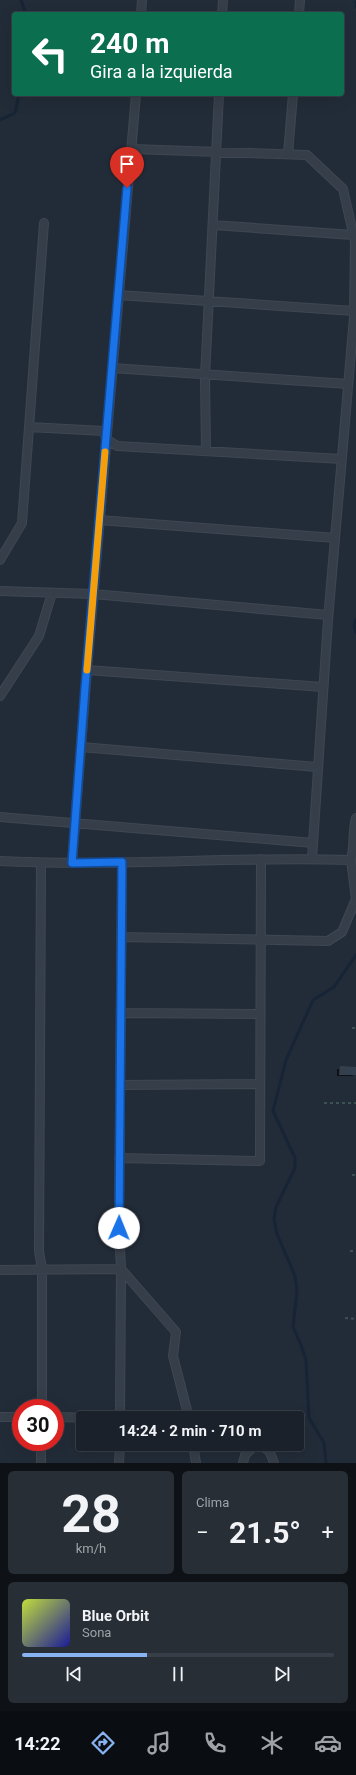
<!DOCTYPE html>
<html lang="es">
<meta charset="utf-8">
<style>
body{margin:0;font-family:Roboto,sans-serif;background:#272e36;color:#f1f3f6;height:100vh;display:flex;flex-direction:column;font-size:15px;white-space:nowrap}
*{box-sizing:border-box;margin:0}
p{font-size:13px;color:#9fa3a8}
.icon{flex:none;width:22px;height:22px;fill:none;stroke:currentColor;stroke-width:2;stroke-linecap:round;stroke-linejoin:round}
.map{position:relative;height:1463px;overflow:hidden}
.details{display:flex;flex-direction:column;gap:8px;padding:8px;background:#0e1217;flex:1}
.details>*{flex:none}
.guide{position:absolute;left:12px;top:12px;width:332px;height:84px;border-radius:4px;box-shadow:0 4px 16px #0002,0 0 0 1px #383e47;background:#0b6e4f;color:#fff;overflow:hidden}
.speed{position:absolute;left:12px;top:1399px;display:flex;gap:8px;font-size:20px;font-weight:700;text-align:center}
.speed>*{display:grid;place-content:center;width:52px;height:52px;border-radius:50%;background:#1a212a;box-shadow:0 4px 16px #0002,0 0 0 1px #383e47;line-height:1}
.speed .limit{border:6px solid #d22;background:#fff;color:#111}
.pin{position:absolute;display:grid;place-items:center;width:34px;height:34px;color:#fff;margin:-41px -17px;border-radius:50% 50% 50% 0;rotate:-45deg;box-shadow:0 0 4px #0007}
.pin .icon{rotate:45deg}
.me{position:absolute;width:44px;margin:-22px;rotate:1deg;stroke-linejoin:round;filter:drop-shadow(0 0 3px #0008)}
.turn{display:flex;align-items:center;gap:14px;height:84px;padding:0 12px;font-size:18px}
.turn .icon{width:52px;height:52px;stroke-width:2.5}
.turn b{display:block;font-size:28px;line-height:34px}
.big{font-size:30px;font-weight:700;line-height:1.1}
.details .card{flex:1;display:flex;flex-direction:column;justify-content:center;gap:6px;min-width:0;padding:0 14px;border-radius:6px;background:#272e36}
.details .dial{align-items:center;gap:0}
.dial b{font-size:52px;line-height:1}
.song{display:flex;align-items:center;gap:12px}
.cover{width:48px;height:48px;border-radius:6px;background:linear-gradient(135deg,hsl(70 70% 55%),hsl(240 70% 35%))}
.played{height:4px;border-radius:2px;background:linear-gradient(90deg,#88b3f2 40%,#383e47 40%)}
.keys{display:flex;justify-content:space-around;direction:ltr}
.heat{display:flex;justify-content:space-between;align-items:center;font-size:22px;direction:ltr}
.details .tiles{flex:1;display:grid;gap:8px;grid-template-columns:1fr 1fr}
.card:last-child{grid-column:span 2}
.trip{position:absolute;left:76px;top:1411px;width:228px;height:40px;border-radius:4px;background:#1a212a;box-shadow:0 4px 16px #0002,0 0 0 1px #383e47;font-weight:700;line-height:40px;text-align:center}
.menu{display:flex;height:64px;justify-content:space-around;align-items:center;background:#0a0d11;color:#9fa3a8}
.menu .icon{width:28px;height:28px}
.menu .selected{color:#88b3f2}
.menu b{font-size:18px;color:#f1f3f6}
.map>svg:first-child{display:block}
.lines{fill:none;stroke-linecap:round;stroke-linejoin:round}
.stream{stroke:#172435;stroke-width:3}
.building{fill:#35404f;filter:url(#shadow)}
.street-casing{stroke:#3f4752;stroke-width:10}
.path{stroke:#3d5052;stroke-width:2;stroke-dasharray:3 3;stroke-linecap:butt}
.street{stroke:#363e49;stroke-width:8}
.route-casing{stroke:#114b97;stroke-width:10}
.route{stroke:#1a73e8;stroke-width:7}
.slow{stroke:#f59e0b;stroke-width:7}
</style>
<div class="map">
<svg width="356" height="1463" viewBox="0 0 356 1463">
<defs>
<filter id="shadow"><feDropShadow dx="-3" dy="3" stdDeviation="0" flood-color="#0009"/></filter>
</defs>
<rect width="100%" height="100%" fill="#222c38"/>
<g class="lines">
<!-- stream -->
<path class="stream" d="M21 0 26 14
M356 2V7
M0 120 15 113 19 94
M356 619 354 625 356 633
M326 1463 324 1443 309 1418 306 1360 301 1345 293 1327 297 1291 295 1276 277 1234 274 1219 276 1207 295 1168V1158L273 1111 286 1060 313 1000 334 987 356 955"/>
</g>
<!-- building -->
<path class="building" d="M340 1066 356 1067V1075H339Z"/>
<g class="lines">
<!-- street casing -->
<g class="street-casing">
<path id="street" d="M141 14 142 0
M222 14 223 0
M299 14 300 0
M131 149 307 155 343 189 355 242 354 317 328 620 312 859
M288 154 293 94
M213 225 353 235
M118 295 354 311
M112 368 348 384
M29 427 104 431 106 439 117 446 342 459
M206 451 205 377 219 94
M99 520 335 538
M0 560 22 523 44 223
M0 591 93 594 328 615
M87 670 323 687
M0 696 39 636 52 593
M81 747 317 767
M0 817 313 843
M0 861C117 867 234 856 351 860 355 845 352 832 356 818
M41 863 39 1251 42 1269V1408
M72 863 87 670 136 94
M121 937 328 941 342 932 356 899 351 860
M121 1013 260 1014
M120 1085 260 1084
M119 1158 260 1161 261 859
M0 1270 121 1269 176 1332 173 1356 189 1418
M0 1417H21
M55 1417 97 1418
M120 1418 121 1269 119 1228 122 862
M193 1444 196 1463
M41 1463V1442
M119 1463 120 1444
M243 1463 245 1455 254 1446C268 1446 270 1451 274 1463"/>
</g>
<!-- path -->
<path class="path" d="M352 1028H356
M324 1103H356
M352 1175H356
M350 1251H356
M345 1318 356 1319"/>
<!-- street -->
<use href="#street" class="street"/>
</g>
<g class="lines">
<!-- route casing -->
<g class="route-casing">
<path id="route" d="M119 1228 122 862 72 863 85 688 127 188"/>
</g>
<!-- route -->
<use href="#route" class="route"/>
<!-- slow -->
<path class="slow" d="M87 670 105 452"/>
</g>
</svg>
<div class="speed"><div class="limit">30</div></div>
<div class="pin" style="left:127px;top:188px;background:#d93025"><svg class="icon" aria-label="arrive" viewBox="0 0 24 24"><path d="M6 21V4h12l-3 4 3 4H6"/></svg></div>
<svg class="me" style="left:119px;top:1228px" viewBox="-20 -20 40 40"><circle r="19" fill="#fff"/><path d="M0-13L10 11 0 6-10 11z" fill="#1a73e8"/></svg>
<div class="trip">14:24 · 2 min · 710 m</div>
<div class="guide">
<div class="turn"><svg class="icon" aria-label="left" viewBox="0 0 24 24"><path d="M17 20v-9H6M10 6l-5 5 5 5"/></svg><div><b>240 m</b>Gira a la izquierda</div></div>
</div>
</div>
<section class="details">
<div class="tiles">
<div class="card dial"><b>28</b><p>km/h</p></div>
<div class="card"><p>Clima</p>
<div class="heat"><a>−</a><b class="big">21.5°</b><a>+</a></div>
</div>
<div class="card">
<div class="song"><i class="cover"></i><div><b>Blue Orbit</b><p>Sona</p></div></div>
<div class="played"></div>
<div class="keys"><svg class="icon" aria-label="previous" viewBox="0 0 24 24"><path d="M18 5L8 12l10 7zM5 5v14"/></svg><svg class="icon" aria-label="pause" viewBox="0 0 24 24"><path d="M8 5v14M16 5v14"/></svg><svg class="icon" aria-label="next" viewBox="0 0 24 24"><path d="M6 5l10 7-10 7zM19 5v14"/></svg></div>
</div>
</div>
</section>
<nav class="menu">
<b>14:22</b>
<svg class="icon selected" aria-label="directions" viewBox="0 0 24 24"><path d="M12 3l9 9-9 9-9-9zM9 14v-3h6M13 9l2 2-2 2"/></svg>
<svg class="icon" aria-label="music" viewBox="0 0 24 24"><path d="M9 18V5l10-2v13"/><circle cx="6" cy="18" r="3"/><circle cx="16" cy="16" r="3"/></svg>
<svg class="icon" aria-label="phone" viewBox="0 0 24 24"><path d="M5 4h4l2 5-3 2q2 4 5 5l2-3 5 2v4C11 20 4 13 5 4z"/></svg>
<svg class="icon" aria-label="climate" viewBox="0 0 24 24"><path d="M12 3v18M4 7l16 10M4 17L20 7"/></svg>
<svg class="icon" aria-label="car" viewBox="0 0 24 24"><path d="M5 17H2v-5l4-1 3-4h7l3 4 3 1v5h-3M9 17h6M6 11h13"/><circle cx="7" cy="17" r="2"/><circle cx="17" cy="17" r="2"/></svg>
</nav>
